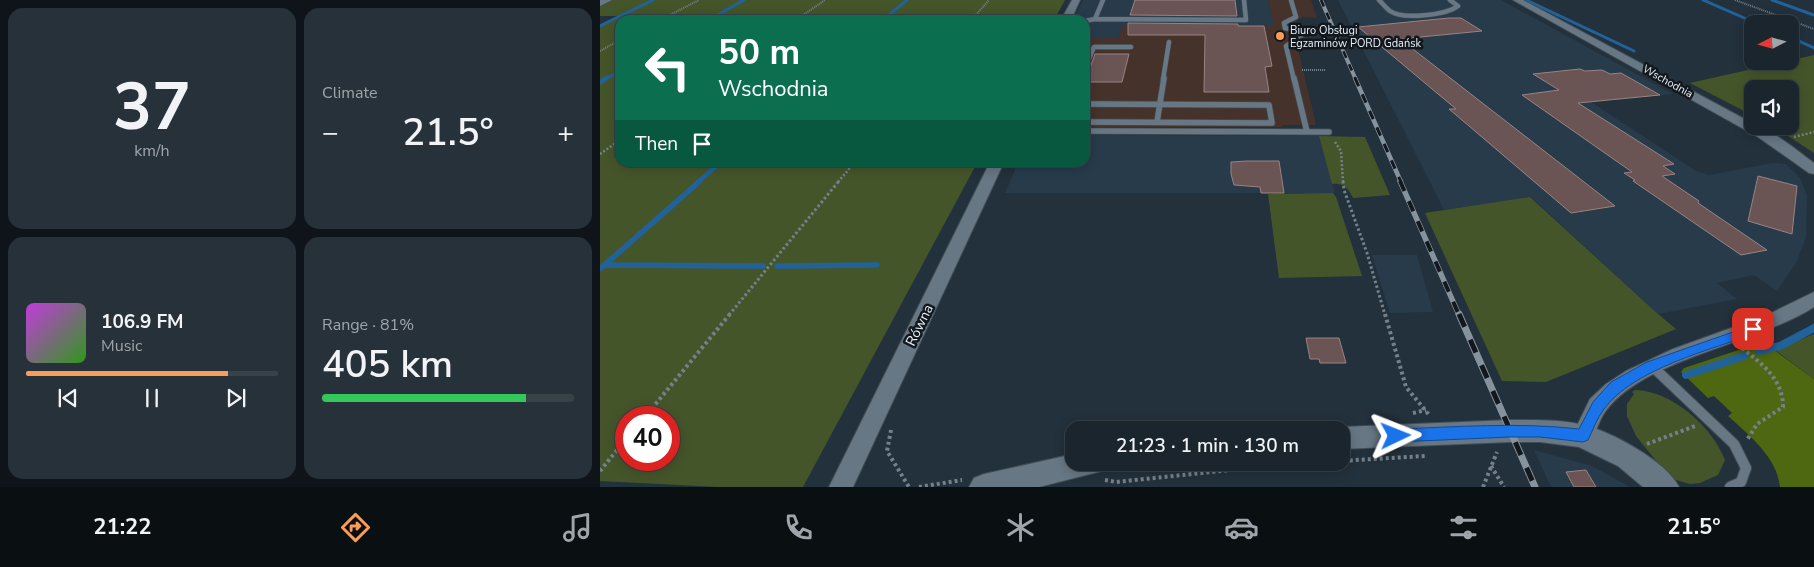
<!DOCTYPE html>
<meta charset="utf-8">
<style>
body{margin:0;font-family:"Nunito Sans",sans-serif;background:#273139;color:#f1f3f6;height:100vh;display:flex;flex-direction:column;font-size:19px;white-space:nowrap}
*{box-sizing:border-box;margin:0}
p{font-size:16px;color:#9fa5aa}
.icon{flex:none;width:28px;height:28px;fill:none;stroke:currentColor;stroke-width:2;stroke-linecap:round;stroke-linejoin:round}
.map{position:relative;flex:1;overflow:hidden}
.details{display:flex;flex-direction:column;gap:8px;padding:8px;background:#0e1419;width:600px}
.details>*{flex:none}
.hud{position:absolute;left:15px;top:15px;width:475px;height:152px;border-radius:15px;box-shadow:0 2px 12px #0003,0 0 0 1px #384249;background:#0b6e4f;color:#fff;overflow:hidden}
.needle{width:32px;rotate:264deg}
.controls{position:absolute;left:1144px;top:15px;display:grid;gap:10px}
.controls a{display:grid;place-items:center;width:55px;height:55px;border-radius:10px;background:#1a252d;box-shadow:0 2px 12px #0003,0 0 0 1px #384249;font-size:25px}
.speed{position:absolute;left:15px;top:406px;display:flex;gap:10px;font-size:25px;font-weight:700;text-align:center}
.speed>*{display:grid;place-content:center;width:65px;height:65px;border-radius:50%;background:#1a252d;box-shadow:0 2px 12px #0003,0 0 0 1px #384249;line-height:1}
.speed .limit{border:8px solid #d22;background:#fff;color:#111}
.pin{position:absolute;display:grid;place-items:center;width:42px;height:42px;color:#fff;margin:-21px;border-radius:10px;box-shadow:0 2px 8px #0006}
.me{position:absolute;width:55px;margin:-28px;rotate:88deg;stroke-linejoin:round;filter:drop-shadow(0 0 4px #0008)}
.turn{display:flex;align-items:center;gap:18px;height:105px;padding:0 20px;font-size:22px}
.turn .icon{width:65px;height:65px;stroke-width:2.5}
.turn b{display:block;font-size:35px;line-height:42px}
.then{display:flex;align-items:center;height:48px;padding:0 20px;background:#0003;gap:10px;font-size:19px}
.big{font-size:38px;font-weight:600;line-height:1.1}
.details .widget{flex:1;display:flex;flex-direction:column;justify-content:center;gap:8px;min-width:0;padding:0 18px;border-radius:15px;background:#273139}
.details .dial{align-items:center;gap:0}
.dial b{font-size:65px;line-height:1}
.song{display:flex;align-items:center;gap:15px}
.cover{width:60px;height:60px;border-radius:8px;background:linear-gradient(135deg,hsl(290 70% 55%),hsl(110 70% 35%))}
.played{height:5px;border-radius:2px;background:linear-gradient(90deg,#fd9c56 80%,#384249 80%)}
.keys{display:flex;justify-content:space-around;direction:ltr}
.heat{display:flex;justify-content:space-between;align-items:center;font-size:28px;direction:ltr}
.charge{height:8px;border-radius:4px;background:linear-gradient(90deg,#34c759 81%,#384249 0)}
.details .tiles{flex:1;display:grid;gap:8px;grid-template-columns:repeat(2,1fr)}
.trip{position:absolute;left:465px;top:421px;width:285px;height:50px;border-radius:15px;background:#1a252d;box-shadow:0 2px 12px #0003,0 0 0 1px #384249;font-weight:600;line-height:50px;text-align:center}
.tabs{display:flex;height:80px;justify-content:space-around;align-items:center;background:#0a0f12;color:#9fa5aa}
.tabs .icon{width:35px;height:35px}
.tabs .current{color:#fd9c56}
.tabs b{font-size:22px;color:#f1f3f6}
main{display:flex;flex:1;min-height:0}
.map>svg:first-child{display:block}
.commercial{fill:#45322a}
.built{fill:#273b4b}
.green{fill:#45552a;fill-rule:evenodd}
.forest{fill:#4e6711}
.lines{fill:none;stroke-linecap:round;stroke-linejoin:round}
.stream-far3{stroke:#22629b;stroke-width:3}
.stream-far2{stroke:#22629b;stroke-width:4.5}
.stream-far1{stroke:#22629b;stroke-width:5.5}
.stream{stroke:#22629b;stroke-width:8}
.building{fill:#6a5554;stroke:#9a8382}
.service-far2-casing{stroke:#414d56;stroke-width:5.5}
.service-far1-casing{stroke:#414d56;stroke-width:7}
.service-casing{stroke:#414d56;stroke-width:12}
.minor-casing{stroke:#414d56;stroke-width:2}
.tertiary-casing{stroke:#414d56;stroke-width:2}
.path-far3{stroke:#75818a;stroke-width:2;stroke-dasharray:1 1;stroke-linecap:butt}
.path-far2{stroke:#75818a;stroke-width:2.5;stroke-dasharray:2 2;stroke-linecap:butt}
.path-far1{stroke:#75818a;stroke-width:3;stroke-dasharray:2.5 2.5;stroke-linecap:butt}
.path{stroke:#75818a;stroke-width:4;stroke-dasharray:3 3;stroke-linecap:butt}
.service-far2{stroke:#677784;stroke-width:4.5}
.service-far1{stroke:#677784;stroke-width:5.5}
.service{stroke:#677784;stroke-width:10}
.minor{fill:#677784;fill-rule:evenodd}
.tertiary{fill:#677784;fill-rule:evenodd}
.rail-far3-casing{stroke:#87939c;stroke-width:4}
.rail-far2-casing{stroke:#87939c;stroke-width:4.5}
.rail-far1-casing{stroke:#87939c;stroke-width:5.5}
.rail-casing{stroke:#87939c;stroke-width:7}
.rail-far3{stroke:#12181d;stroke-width:2.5;stroke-dasharray:7;stroke-linecap:butt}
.rail-far2{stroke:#12181d;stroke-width:3;stroke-dasharray:9;stroke-linecap:butt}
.rail-far1{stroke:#12181d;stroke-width:4;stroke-dasharray:11;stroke-linecap:butt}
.rail{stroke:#12181d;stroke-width:5;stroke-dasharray:14;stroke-linecap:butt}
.route{fill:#1a73e8;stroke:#114b97}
.poi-dot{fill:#fd9c56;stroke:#12181d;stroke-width:2}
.labels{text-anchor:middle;stroke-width:5;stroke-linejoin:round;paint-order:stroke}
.far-poi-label{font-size:11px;fill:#e8f1f9;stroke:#12181d;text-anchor:start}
.far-street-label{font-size:11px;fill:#e8f1f9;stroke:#12181d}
.street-label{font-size:14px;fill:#e8f1f9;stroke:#12181d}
</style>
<main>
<section class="details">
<div class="tiles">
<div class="widget dial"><b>37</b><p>km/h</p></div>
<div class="widget"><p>Climate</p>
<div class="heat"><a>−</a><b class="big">21.5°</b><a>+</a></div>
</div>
<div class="widget">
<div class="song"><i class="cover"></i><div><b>106.9 FM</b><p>Music</p></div></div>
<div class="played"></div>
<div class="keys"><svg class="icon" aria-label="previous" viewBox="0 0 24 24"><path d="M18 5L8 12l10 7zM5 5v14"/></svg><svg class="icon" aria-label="pause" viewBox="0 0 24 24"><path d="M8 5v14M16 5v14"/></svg><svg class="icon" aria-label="next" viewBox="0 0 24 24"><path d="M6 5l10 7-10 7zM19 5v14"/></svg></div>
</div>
<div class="widget"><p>Range · 81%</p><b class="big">405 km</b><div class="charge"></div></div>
</div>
</section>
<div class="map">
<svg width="1214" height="487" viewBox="0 0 1214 487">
<rect width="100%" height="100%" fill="#23313c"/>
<!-- commercial -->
<path class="commercial" d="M668 0H711L717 18 702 17 693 24 695 27H712V33L697 44 716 125H682V127H485V38H518L522 26H673Z"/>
<!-- built -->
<path class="built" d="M483 0H668L674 26H522L518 38H485V20H473Z
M738 0H901L1073 94 991 102 1096 171 1109 175 1173 163 1186 164 1200 178 1207 195 1206 237 1196 263 1177 291 1154 275 1117 283 1137 299 1058 314 931 197 844 210Z
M485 135 719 136 735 193H405L418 163 485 162Z
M772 255H817L833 312 790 313Z
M934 450 992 466 1030 487H951Z"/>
<!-- green -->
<path class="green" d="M11 0H465L454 20H20V162L377 163 203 487H118L0 481V26L49 2 19 16H0V5ZM26 418H69V460H26Z
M1214 55V153L1173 126H1190V89H1152V115L1090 83Z
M719 136 765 137 790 195 753 198C748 188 744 183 732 184Z
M733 193 736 197 762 276 679 278 668 194Z
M930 197 1058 314 1076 329 946 382 902 381 825 213Z
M1214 334V379L1175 350Z
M1035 390C1073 391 1112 427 1125 460L1118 475 1100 483 1090 484 1076 480 1066 473 1036 436 1027 416V404L1034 394 1032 392Z"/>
<!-- forest -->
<path class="forest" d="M1163 342 1214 379V487H1180C1177 457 1148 434 1128 416L1132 413 1114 396 1108 398 1081 372 1084 368Z"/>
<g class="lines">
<!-- stream-far3 -->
<path class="stream-far3" d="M926 0 1034 51
M1103 0 1158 24
M1172 0 1214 15
M109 20 144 0
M283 20 307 0
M0 26 53 0
M1190 37 1214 48
M4 80 20 71"/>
<!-- stream-far2 -->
<path class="stream-far2" d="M0 82 7 78
M98 182 121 162"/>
<!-- stream-far1 -->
<path class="stream-far1" d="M5 265 163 266
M177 266 277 265
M0 269 100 181"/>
<!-- stream -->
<path class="stream" d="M1159 351 1180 346 1214 328
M1086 375 1144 356"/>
</g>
<!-- building -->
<path class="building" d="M535 0H635L637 16 530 15Z
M849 18H861L882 31 800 39 1015 206 971 213 849 109H856L758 27Z
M528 23 638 24V26H664L672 66 665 67 669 92H604L605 35H528Z
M495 54H529L522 82H485Z
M980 69 985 71 1002 70 1010 74 1021 73 1060 95 978 103 1074 164 1063 166 1075 174 1062 176 1099 201 1098 203 1167 250 1141 255 1033 181 1035 180 1024 173 1032 172 922 95 959 90 933 74Z
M647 161H679L684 193H661L660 187 634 185 631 174V162Z
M1158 176 1197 186 1192 234 1148 221Z
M706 338H739L746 363H720L719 359H710Z
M986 470 996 487H974L966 472Z"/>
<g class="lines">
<!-- service-far2 casing -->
<g class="service-far2-casing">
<path id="service-far2" d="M691 0 696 17 684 23 685 28 701 32 702 35 686 46 694 80
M779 0C782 3 786 8 790 11 803 20 846 15 858 6L850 0
M495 19 503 0
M485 21 495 19 646 20 644 0
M485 61H488L494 47H531
M563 80 569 42"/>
</g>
<!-- service-far1 casing -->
<g class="service-far1-casing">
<path id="service-far1" d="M694 78 707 132
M485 104 669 105 672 123 485 122
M557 122 564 78
M485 131 729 132"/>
</g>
<!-- service casing -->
<g class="service-casing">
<path id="service" d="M1052 366 1134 444 1146 468 1141 482 1130 487"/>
</g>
<!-- minor casing -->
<g class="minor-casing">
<path id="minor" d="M0 0H12L0 6Z
M472 0H480L471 20H461Z
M913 0H923L1152 123V126C1169 126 1200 153 1214 163V174L1209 173 1158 137Z
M390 162H404L253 487H229Z
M1214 292V307C1157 344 1044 358 1005 412 999 420 996 433 991 443L983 445 975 443 972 436 990 399 1006 384 1026 371 1073 349 1167 315Z"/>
</g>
<!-- tertiary casing -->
<g class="tertiary-casing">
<path id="tertiary" d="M910 420C934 420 960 419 983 425 1011 431 1067 462 1079 487H1043L1018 466 979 447 940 442H910L741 449V430H731L741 427Z
M474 454V462H506L502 471 439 487H369L374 478 384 474Z"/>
</g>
<!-- path-far3 -->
<path class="path-far3" d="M1135 0 1214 29
M60 20 99 0
M196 20 225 0
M375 20 374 17 389 0
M0 51 20 40
M702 70H726"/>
<!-- path-far2 -->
<path class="path-far2" d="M1194 137 1214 132
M735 142 741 151 743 182
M0 154 20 140
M238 182 255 162"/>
<!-- path-far1 -->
<path class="path-far1" d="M743 181 744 190 767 253 785 315
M129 315 239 181"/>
<!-- path -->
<path class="path" d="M785 314 806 387 830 416
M1142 348C1162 364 1183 379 1183 407L1157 424 1147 440
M813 413 826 410
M44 418 130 314
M291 430 287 451 309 487
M668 430 725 426
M1047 444 1095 426
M891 466 904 487
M0 471 26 439
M505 480 516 482 688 464 825 456
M319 487 362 480
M883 487 897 452"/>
<!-- service-far2 -->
<use href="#service-far2" class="service-far2"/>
<!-- service-far1 -->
<use href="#service-far1" class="service-far1"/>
<!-- service -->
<use href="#service" class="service"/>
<!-- minor -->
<use href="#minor" class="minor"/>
<!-- tertiary -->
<use href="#tertiary" class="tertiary"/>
<!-- rail-far3 casing -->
<g class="rail-far3-casing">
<path id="rail-far3" d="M721 0 756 80"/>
</g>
<!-- rail-far2 casing -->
<g class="rail-far2-casing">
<path id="rail-far2" d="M755 78 801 182"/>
</g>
<!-- rail-far1 casing -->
<g class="rail-far1-casing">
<path id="rail-far1" d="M800 181 859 315"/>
</g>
<!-- rail casing -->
<g class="rail-casing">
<path id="rail" d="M859 314 935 487"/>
</g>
<!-- rail-far3 -->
<use href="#rail-far3" class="rail-far3"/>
<!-- rail-far2 -->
<use href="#rail-far2" class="rail-far2"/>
<!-- rail-far1 -->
<use href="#rail-far1" class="rail-far1"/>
<!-- rail -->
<use href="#rail" class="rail"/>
</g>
<!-- route -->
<path class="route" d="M1153 325 1158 326 1160 329 1158 333C1112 349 1033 369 1004 409 997 418 993 430 988 440L983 442 940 437H910L796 442 790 440 788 436 790 431 796 429C857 427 918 422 979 429L993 402 1011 382 1047 362Z"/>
<!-- markers -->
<circle class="poi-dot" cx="680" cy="36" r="5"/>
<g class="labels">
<!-- far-poi labels -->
<g class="far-poi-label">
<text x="690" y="34">Biuro Obsługi<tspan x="690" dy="13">Egzaminów PORD Gdańsk</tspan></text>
</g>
<!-- far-street labels -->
<g class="far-street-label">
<text transform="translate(1068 81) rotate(29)" y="4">Wschodnia</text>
</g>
<!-- street labels -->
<g class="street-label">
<text transform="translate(319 325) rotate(-64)" y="5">Równa</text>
</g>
</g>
</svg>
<div class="controls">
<a><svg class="needle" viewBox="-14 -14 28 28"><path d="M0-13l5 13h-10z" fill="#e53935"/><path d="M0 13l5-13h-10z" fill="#9fa5aa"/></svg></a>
<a><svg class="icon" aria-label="sound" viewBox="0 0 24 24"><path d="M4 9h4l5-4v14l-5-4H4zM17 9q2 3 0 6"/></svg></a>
</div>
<div class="speed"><div class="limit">40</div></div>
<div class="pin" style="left:1153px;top:329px;background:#d93025"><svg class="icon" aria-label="arrive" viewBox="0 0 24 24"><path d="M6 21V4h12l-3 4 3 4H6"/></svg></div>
<svg class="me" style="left:796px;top:436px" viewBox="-20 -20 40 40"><path d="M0-17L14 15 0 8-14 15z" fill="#1a73e8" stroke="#fff" stroke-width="4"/></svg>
<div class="trip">21:23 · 1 min · 130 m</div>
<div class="hud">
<div class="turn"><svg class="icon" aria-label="left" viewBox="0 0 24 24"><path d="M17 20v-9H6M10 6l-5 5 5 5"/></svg><div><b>50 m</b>Wschodnia</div></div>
<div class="then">Then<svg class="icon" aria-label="arrive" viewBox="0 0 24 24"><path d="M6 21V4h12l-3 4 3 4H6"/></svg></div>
</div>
</div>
</main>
<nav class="tabs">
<b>21:22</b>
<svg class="icon current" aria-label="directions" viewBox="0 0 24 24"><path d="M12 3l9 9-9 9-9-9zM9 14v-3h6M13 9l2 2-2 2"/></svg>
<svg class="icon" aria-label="music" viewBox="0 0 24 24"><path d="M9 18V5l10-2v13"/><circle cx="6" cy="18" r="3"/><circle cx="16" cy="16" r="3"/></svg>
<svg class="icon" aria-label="phone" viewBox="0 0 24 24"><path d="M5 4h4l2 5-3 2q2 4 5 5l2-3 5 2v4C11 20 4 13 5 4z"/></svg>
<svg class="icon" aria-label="climate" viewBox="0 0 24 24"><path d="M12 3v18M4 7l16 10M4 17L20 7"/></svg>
<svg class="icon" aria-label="car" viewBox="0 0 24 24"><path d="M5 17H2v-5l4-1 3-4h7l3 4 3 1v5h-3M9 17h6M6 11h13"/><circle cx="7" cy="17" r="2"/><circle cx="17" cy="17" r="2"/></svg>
<svg class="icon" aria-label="filters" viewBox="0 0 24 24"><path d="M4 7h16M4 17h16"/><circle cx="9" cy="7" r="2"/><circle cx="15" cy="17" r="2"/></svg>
<b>21.5°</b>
</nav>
